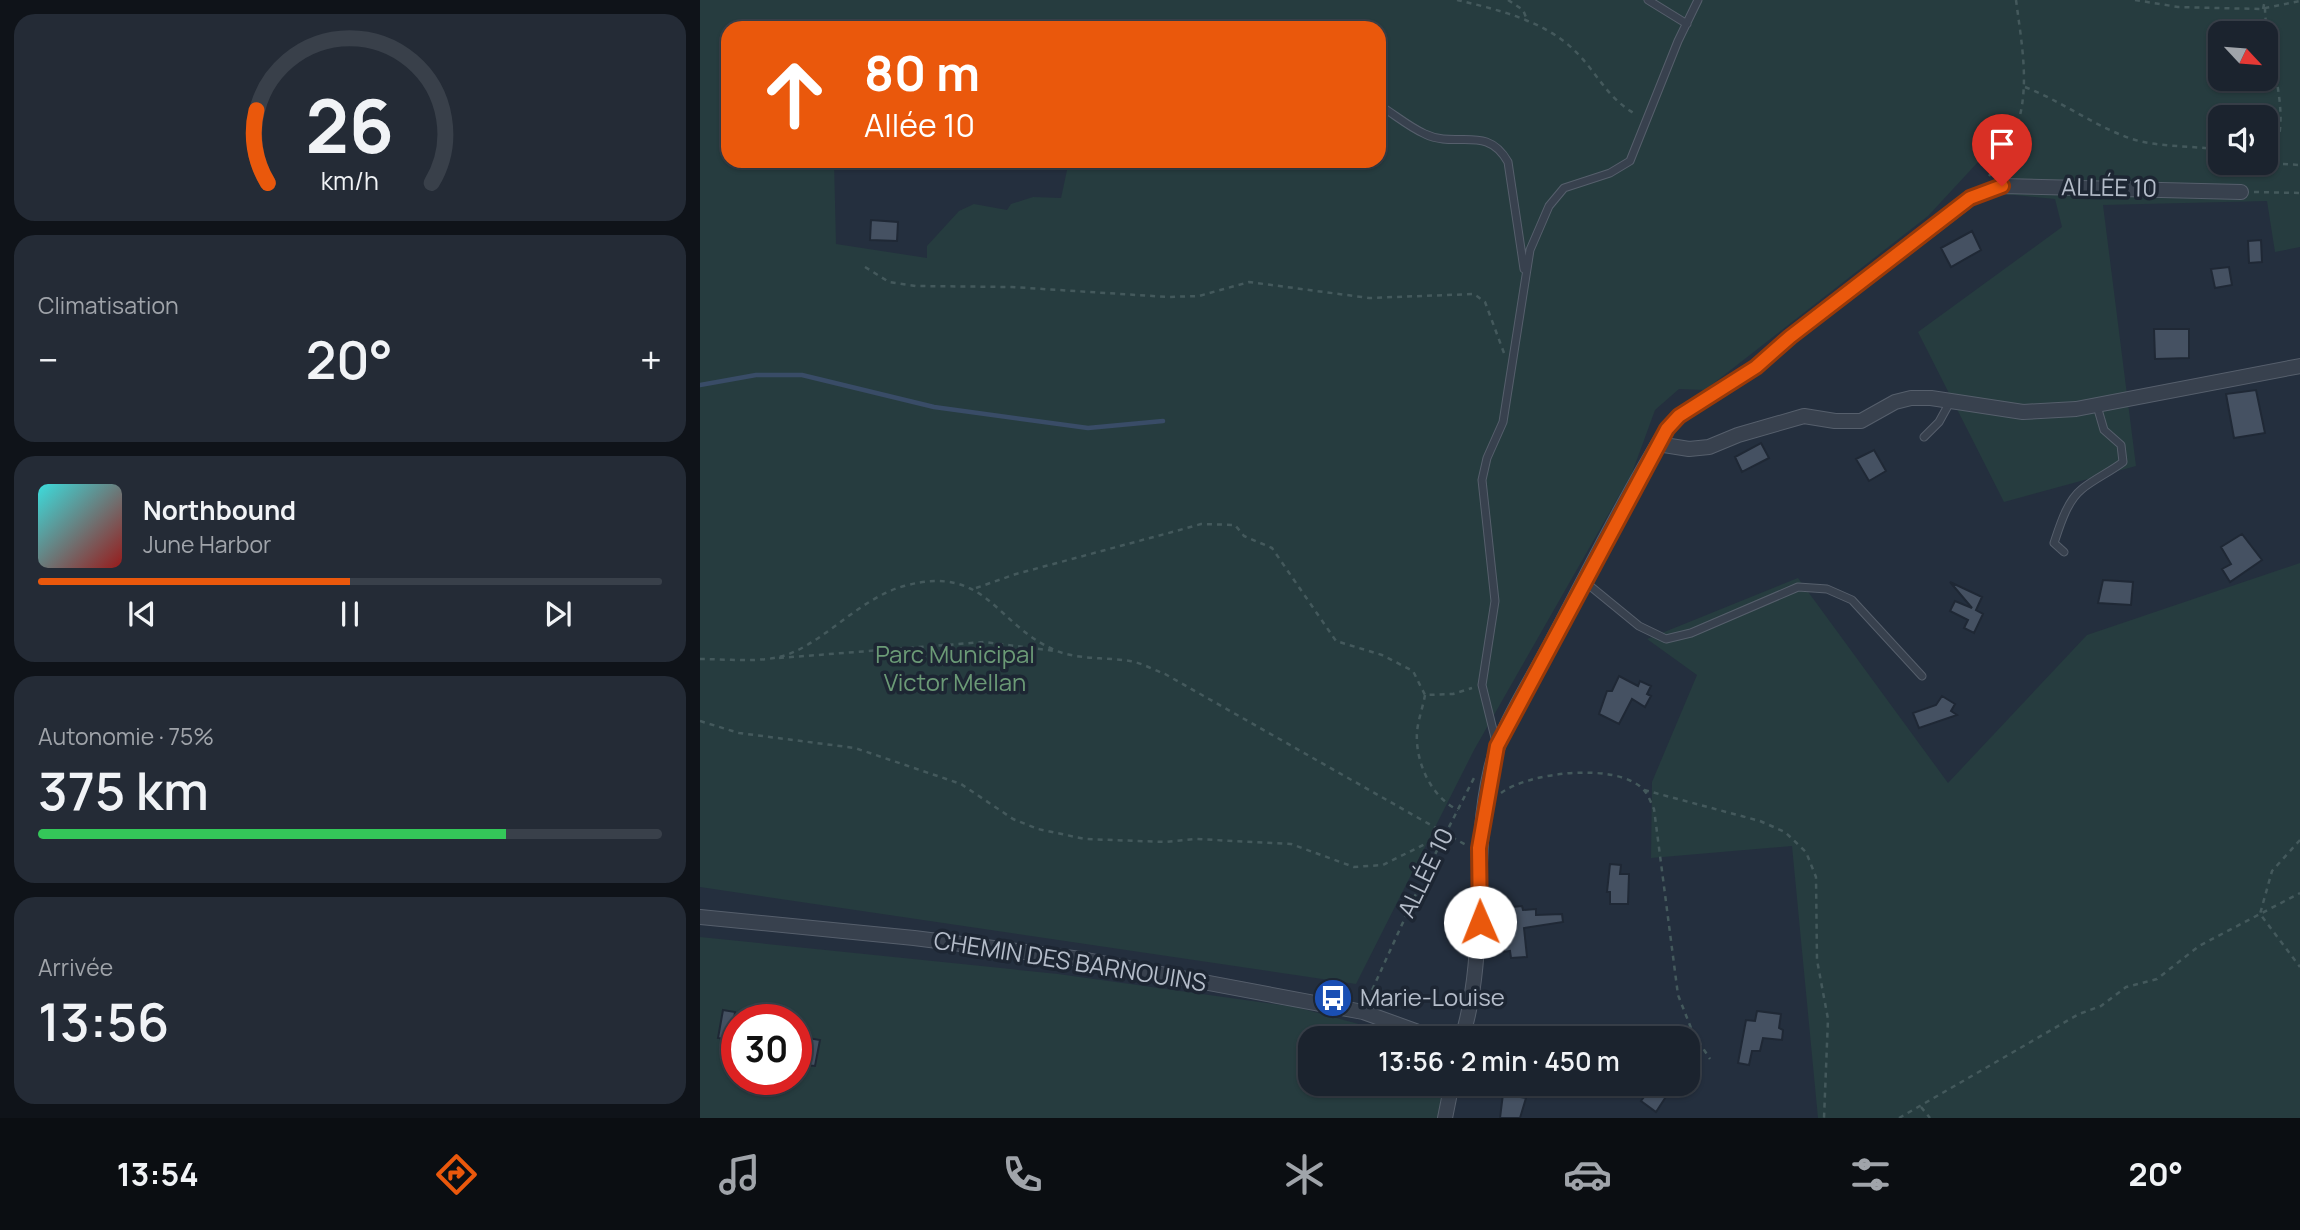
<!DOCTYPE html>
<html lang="fr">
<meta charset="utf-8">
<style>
body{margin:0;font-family:Manrope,sans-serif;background:#242b36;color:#f1f3f6;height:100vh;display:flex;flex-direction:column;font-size:26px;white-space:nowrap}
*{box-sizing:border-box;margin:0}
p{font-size:23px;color:#a0a4aa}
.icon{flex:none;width:38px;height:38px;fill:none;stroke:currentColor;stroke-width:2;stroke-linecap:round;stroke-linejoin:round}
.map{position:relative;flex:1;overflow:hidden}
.side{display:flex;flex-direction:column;gap:14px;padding:14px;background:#0f1319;width:700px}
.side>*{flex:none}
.top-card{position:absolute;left:21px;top:21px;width:665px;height:147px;border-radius:21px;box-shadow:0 2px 5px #0004,0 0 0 2px #39404a;background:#ea580c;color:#fff;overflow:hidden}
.needle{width:46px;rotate:116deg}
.buttons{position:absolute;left:1508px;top:21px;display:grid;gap:14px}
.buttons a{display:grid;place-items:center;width:70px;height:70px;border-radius:14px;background:#1b232e;box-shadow:0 2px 5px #0004,0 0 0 2px #39404a;font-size:35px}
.speed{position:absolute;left:21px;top:1004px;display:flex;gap:14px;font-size:35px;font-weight:700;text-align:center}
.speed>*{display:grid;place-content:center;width:91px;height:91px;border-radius:50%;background:#1b232e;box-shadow:0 2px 5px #0004,0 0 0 2px #39404a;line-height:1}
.speed .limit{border:10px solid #d22;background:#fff;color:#111}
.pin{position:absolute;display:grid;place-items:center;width:60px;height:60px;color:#fff;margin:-72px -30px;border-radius:50% 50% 50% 0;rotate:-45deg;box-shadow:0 0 7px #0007}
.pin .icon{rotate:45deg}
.me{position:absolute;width:77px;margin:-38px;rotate:359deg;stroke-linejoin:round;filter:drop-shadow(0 0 5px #0008)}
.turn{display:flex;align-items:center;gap:24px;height:147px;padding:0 28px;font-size:32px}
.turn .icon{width:91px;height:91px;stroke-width:2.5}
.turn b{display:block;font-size:49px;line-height:60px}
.big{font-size:52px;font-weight:600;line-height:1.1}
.side .widget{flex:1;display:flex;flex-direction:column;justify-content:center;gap:10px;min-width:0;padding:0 24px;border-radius:21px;background:#242b36}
.side .dial{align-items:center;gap:0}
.dial svg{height:182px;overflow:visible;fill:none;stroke:#39404a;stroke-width:7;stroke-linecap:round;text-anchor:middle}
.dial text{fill:#f1f3f6;stroke:none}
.song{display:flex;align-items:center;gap:21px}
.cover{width:84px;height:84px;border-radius:10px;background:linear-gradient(135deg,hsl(180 70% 55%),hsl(0 70% 35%))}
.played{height:7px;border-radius:4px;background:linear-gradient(90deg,#ea580c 50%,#39404a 50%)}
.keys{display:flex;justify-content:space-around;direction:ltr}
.heat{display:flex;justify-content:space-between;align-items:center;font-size:38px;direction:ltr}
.charge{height:10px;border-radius:5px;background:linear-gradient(90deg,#34c759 75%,#39404a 0)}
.trip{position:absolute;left:598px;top:1026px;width:402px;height:70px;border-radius:21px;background:#1b232e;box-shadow:0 2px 5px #0004,0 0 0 2px #39404a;font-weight:600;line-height:70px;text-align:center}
.dock{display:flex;height:112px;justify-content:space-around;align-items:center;background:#0b0e12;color:#a0a4aa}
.dock .icon{width:49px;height:49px}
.dock .selected{color:#ea580c}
.dock b{font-size:32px;color:#f1f3f6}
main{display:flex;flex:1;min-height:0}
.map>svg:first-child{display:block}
.green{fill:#263c3f;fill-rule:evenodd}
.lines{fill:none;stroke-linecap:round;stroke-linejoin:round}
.stream{stroke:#394c67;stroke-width:4.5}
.building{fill:#455162;stroke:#1f2835;stroke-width:2}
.service-casing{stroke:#565f6c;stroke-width:9}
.minor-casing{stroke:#565f6c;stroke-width:16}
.path{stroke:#44595c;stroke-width:2.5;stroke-dasharray:5 5;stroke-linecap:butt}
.service{stroke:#38414e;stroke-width:7}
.minor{stroke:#38414e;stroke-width:14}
.route-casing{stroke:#983908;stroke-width:18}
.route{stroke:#ea580c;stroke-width:12}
.labels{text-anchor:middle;stroke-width:7;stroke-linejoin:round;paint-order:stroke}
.street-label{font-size:24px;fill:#b4bcc9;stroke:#1d2633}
.park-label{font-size:24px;fill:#6b9a76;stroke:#1d2633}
.poi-label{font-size:24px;fill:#b4bcc9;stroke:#1d2633;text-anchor:start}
</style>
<main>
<section class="side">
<div class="widget dial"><svg viewBox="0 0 100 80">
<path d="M14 69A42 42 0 1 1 86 69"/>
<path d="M14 69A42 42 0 0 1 9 37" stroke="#ea580c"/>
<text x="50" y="56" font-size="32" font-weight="700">26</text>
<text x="50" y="72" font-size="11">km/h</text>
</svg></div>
<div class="widget"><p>Climatisation</p>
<div class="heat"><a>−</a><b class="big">20°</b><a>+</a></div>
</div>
<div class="widget">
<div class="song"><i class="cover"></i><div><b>Northbound</b><p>June Harbor</p></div></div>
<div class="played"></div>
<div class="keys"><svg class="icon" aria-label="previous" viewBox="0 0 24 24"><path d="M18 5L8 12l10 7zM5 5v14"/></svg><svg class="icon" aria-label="pause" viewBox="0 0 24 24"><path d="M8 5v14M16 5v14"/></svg><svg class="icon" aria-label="next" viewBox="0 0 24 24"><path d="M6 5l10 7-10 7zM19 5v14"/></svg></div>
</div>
<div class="widget"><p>Autonomie · 75%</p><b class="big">375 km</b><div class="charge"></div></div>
<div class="widget"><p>Arrivée</p><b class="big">13:56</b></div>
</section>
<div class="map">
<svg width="1600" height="1118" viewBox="0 0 1600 1118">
<rect width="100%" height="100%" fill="#242f3e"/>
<!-- green -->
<path class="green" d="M0 0H1600V247L1575 252 1567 201 1403 205 1436 466 1304 502 1218 332 1362 227 1355 199 1305 194 1307 158 1291 148 1228 216 1005 390 979 389 955 410 932 473 774 750 656 984 0 887ZM28 28H679V161H369L361 198 333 197 311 204 307 210 274 204 259 211 227 246V258L136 244 134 161H28ZM1521 33H1566V79H1521ZM1521 117H1566V163H1521Z
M1600 563V1118H1118L1092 846 951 858 952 782 997 675 947 639 1098 578 1248 783 1387 635Z
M0 937 358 974 596 1007 710 1038H611V1083H744L738 1118H0ZM37 1020H96V1080H37Z"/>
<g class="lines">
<!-- stream -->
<path class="stream" d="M0 385 56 375H102L234 407 388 428 463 421"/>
</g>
<!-- building -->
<path class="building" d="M171 220 198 222 197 241 170 240Z
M1272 231 1281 250 1251 267 1241 248Z
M1561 240 1562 262 1549 263 1548 241Z
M1529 267 1532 285 1515 288 1511 269Z
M1454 329H1489V358L1455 359Z
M1556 390 1565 433 1534 438 1526 394Z
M1061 443 1069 458 1042 472 1035 457Z
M1174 450 1186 471 1169 481 1156 459Z
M1542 534 1562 560 1530 582 1522 569 1531 564 1521 547Z
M1403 580 1433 582 1431 605 1398 603Z
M1250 582 1282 597 1276 610 1283 614 1274 633 1264 628 1268 620 1250 611 1255 601 1272 608Z
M919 676 938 686 940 681 951 686 947 694 951 696 945 707 932 699 919 724 899 714 907 691H912Z
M1242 696 1255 704 1251 711 1257 715 1219 728 1213 713 1236 705Z
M910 864 921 865 920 874H929L928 904H910V892H907Z
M822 906 823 910 836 909V915L862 914 863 922 824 928 827 957 811 958 810 951 804 952 802 928 813 927 812 907Z
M23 1010 35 1012 33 1027 37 1028V1041L18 1038Z
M1057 1011 1081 1014 1079 1028 1083 1030 1082 1040 1063 1038 1060 1051H1052L1049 1065 1038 1063 1046 1020 1055 1021Z
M96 1036 120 1040 115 1066 96 1064Z
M943 1083H965L971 1089 956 1112 941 1101 950 1089Z
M804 1086 821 1091 820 1097 826 1098 820 1118H800Z"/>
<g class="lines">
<!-- service casing -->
<g class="service-casing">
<path id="service" d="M948 0 987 24
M679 105C694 114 709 127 725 134 756 149 787 124 808 162L824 269
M1224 437 1239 422 1250 402
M1364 552 1354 543C1360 525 1367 501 1382 489 1394 479 1410 472 1423 462L1421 445 1404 430 1397 406
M884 581 939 626 966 639 991 633 1098 587 1127 589 1152 600 1222 676
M796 742 782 685 795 601 782 480 787 458 803 422 830 250 849 206 864 188 910 173 930 161 978 41 998 0"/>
</g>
<!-- minor casing -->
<g class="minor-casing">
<path id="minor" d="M958 444 989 449 1009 447 1038 435 1104 416 1135 421H1161L1195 402 1211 398H1231L1323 412 1376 409 1600 366
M0 917 214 938 381 959 663 1012 735 1038
M748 1038 756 1035 762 1038
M762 1038C789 949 770 858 791 769 801 727 828 687 848 649 887 575 924 500 967 429L979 416 1056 367 1090 337 1271 198 1302 186 1541 192
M745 1118 752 1083"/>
</g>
<!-- path -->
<path class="path" d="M757 0C799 10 847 21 878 54 900 77 907 98 937 115
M808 0 823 10 828 22
M1435 0 1478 7 1560 9 1600 1
M1565 8C1565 53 1600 129 1565 164
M1563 9 1565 0
M1325 87C1361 101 1393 125 1429 138 1458 148 1490 145 1521 150
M1563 163 1600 165
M1289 176C1336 118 1325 68 1316 0
M1554 192 1600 193
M165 267 189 282 216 286 312 287 468 297 499 296 549 282 669 298 774 294 785 302 804 353
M276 588 316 574 476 531 501 524 535 525 544 536 572 548 636 641 682 655 713 671 725 695 753 694 772 688
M79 658 284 642 355 651
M0 659C24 659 51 662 74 658 118 651 156 599 204 586 288 563 295 626 357 651 380 660 406 657 430 661 442 663 454 670 465 674L766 845
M725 695C723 707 718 720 717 732 715 762 731 797 758 810
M0 721 39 733 155 748 261 784 313 819 338 829 385 839 466 842 496 839 591 844 654 867 683 865 745 834
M944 790 1060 821 1085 832 1106 852 1116 877 1117 960 1128 1019 1124 1118
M801 793C829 772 916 762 943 789 948 794 951 803 954 809L978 995 993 1033 1010 1059
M1600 840 1572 871 1560 914 1600 967
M668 999 725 874 774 778
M1221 1107 1230 1118
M1199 1118 1379 1014 1401 1006 1426 987 1457 979 1499 946 1600 893"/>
<!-- service -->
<use href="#service" class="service"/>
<!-- minor -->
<use href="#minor" class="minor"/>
</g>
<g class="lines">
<!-- route casing -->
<g class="route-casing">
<path id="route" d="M780 922 779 848 797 746 967 429 979 416 1056 367 1090 337 1270 198 1302 186"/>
</g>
<!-- route -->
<use href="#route" class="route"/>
</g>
<!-- icons -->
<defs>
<g id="bus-disc" transform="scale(2.0125)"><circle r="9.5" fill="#1a4fb4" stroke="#1d2633"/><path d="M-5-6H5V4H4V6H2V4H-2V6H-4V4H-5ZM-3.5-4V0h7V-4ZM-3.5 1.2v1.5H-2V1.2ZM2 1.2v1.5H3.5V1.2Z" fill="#fff"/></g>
</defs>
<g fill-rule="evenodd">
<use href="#bus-disc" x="633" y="998"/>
</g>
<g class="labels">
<!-- street labels -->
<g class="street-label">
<text transform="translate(1409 188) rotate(1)" y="8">ALLÉE 10</text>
<text transform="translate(726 873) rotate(-64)" y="8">ALLÉE 10</text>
<text transform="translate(370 962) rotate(9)" y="8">CHEMIN DES BARNOUINS</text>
</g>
<!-- park labels -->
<g class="park-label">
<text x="255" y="663">Parc Municipal<tspan x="255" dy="28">Victor Mellan</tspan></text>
</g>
<!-- poi labels -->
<g class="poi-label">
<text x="660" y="1006">Marie-Louise</text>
</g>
</g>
</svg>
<div class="buttons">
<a><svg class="needle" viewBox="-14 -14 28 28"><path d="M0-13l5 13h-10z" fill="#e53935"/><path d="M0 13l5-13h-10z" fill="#a0a4aa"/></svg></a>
<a><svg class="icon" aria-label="sound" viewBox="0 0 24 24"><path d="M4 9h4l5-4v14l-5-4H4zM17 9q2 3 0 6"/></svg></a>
</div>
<div class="speed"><div class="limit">30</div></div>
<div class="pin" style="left:1302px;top:186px;background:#d93025"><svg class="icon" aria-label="arrive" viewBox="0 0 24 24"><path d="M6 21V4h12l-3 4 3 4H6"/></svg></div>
<svg class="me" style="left:780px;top:922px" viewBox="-20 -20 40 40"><circle r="19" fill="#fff"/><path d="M0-13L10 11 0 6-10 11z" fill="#ea580c"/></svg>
<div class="trip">13:56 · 2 min · 450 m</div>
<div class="top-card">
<div class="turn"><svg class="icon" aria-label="ahead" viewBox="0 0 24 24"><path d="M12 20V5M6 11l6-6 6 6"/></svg><div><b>80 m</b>Allée 10</div></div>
</div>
</div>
</main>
<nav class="dock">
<b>13:54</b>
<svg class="icon selected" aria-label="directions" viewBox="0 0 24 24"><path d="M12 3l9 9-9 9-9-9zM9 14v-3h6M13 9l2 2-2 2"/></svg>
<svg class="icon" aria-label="music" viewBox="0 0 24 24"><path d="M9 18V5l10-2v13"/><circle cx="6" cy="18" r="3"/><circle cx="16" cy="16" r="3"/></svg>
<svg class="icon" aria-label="phone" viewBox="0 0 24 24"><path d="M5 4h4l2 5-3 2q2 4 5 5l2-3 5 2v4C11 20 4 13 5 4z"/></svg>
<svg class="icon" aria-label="climate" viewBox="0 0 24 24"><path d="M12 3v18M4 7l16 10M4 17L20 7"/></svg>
<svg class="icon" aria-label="car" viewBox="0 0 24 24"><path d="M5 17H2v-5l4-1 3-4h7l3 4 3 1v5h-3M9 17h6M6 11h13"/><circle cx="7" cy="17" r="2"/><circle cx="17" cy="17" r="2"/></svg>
<svg class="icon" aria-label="filters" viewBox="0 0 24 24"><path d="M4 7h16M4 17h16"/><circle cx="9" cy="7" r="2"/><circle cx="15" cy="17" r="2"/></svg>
<b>20°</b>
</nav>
